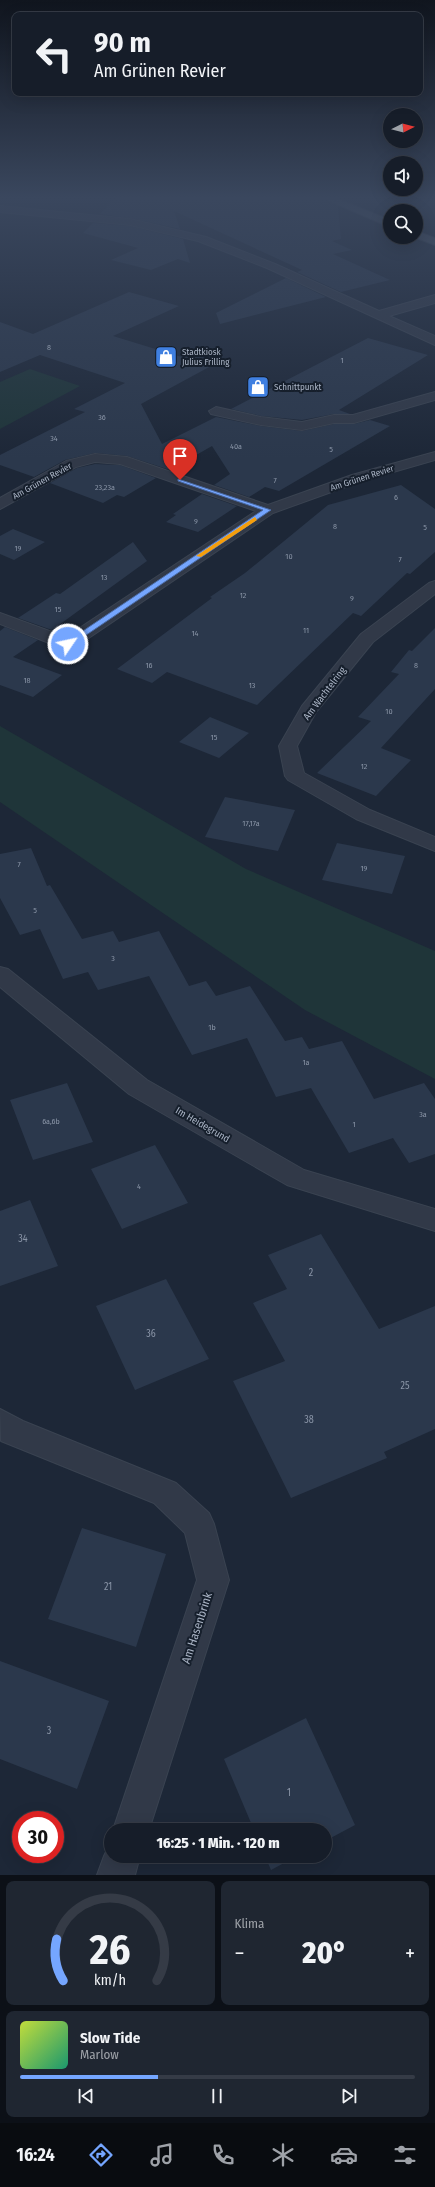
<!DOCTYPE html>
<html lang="de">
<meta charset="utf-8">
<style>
body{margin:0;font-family:"Fira Sans Condensed",sans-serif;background:#1f2631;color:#f1f3f6;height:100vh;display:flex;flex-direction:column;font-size:15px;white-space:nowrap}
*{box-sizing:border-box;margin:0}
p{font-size:13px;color:#9ea2a8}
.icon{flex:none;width:22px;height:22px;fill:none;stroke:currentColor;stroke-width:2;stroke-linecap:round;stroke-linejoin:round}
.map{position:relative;height:1875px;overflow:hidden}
.panel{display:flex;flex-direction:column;gap:6px;padding:6px;background:#0c1017;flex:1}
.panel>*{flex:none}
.banner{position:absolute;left:12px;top:12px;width:411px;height:84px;border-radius:8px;box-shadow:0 4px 16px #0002,0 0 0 1px #353b46;background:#161d29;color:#f1f3f6;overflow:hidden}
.needle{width:26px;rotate:84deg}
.buttons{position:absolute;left:383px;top:108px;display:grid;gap:8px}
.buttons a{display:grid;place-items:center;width:40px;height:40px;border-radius:50%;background:#161d29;box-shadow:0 4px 16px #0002,0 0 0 1px #353b46;font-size:20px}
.speed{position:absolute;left:12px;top:1811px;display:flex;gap:8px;font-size:20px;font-weight:700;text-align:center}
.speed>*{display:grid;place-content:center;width:52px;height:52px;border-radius:50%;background:#161d29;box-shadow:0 4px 16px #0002,0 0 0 1px #353b46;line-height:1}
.speed .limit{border:6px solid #d22;background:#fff;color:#111}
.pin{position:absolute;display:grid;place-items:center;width:34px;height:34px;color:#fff;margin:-41px -17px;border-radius:50% 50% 50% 0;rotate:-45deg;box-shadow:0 0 4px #0007}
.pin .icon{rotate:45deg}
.me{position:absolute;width:44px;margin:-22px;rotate:56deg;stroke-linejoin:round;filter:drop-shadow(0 0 3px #0008)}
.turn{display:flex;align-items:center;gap:14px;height:84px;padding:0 16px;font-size:18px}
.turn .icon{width:52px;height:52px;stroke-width:2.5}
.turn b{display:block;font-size:28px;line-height:34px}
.big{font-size:30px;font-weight:800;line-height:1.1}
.panel .card{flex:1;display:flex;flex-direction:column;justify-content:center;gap:6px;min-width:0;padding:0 14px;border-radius:8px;background:#1f2631}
.panel .dial{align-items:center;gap:0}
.dial svg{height:104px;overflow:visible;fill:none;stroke:#353b46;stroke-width:7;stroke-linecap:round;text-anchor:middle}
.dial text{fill:#f1f3f6;stroke:none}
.song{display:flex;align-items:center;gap:12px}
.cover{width:48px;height:48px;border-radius:6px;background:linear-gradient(135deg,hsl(70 70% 55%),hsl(160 70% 35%))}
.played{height:4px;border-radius:2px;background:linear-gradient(90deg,#75a6ff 35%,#353b46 35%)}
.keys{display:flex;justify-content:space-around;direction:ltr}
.heat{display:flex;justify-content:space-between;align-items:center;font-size:22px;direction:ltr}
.panel .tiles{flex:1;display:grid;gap:6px;grid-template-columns:1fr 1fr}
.card:last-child{grid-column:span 2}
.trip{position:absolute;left:104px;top:1823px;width:228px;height:40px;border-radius:20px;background:#161d29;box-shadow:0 4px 16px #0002,0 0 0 1px #353b46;font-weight:800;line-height:40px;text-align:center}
.menu{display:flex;height:64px;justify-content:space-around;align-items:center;background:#090c10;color:#9ea2a8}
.menu .icon{width:28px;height:28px}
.menu .active{color:#75a6ff}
.menu b{font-size:18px;color:#f1f3f6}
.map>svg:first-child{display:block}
.green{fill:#1f3539}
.building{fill:#2b384c}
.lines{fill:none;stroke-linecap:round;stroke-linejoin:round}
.minor-casing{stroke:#3a4351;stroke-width:2}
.major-casing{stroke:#3a4351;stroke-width:2}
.minor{fill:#313948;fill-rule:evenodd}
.major{fill:#4e5868;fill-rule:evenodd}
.route{fill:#75a6ff;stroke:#4c6ca6}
.slow{fill:#f59e0b}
.labels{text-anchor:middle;stroke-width:4;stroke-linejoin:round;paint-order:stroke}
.number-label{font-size:8px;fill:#8994a6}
.far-poi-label{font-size:9px;fill:#aab4c5;stroke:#161f2c;text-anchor:start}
.far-street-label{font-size:9px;fill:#aab4c5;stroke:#161f2c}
.street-label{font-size:10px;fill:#aab4c5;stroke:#161f2c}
.near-number-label{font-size:10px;fill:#8994a6}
.near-street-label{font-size:12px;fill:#aab4c5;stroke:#161f2c}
</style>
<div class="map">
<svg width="435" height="1875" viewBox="0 0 435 1875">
<rect width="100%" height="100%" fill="#1d2737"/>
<!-- green -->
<path class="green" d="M30 369 80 386 0 429V382Z
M0 726 246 869 435 951V1079L305 1010 0 802Z"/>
<!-- building -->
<path class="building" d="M116 197H319L338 206 341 239 332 241 352 250 333 254 390 280 341 292 297 272 302 270 174 211 180 229 130 218 100 214Z
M93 223 130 226 183 239 190 263 178 259 151 270 111 260 138 248 83 233Z
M286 278 326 297 220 324 216 313Z
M129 292 179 306 113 336 211 366 141 404 162 444 216 417 261 426 302 431 334 424H354L370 420 390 426 279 491 265 487 249 497 214 485 230 474 212 446 170 470 127 456 95 453 65 460 34 477 0 465V455L85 412 74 409 125 383 40 355 0 372V322L33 334Z
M368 338 428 355 339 410 350 414H334L302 420 261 416 231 409Z
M95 464 120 465 156 478 124 497 117 495 103 503 50 483 77 468Z
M401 485 435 509V552L410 574 407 573 361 616 353 613 257 705 167 672 152 683 117 669 212 598 210 597 245 573 328 505Z
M202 494 237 506 198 532 166 522 176 515 173 514Z
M13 529 45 542 14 560 0 554V536Z
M133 542 147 561 52 630 18 618 56 593 60 594Z
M5 627 38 640 13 657 62 675 33 697 0 685V631Z
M435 628V689L381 748 411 760 376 796 317 773 371 721 358 717 399 674 391 672 409 650 412 651Z
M210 717 249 733 219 758 179 742Z
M225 797 295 810 278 851 205 837Z
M337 843 405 856 392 894 322 880Z
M31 848 47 886 50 885 82 939 113 931 119 942 159 931 189 986 206 981 216 996 250 986 285 1041 302 1037 309 1049 342 1041 374 1099 424 1083 435 1099V1154L409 1163 393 1138 349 1153 311 1088 276 1097 247 1038 192 1055 149 976 98 990 88 972 63 979 40 929 20 935 0 898V854Z
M67 1083 93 1142 33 1160 10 1100Z
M155 1145 188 1203 122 1229 91 1169Z
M30 1200 58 1266 0 1286V1211Z
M321 1234 379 1329 435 1306V1429L384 1452 387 1458 291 1498 233 1381 285 1361 253 1303 287 1289 268 1255Z
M166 1279 209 1359 135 1390 96 1306Z
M82 1528 166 1554 136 1647 48 1619Z
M0 1661 109 1701 77 1789 0 1759Z
M306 1718 355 1825 325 1841V1830H254L224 1759Z
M265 1856H297L271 1870Z"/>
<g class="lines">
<!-- minor casing -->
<g class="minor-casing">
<path id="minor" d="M0 206 130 219 206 237 275 264 379 311 435 295V303L389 316 435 336V345L267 268 198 241 130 225 0 212Z
M435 392V400L354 423H334L302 430 261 425 211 414 209 411 216 407 261 417 302 422 334 415H353Z
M435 452V460L362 481 273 513 74 648H62L0 624V613L66 637 256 511 120 464 95 462 76 467 0 509V498L66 461 95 454 127 457 268 505 352 475Z
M435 581V594L373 642 316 712 297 746 304 773 370 810 435 837V851L356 819 288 780 285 776 279 746 302 706 361 634 429 583Z
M0 967 8 969 147 1080 304 1170 435 1209V1231L287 1185 129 1094 0 987Z
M0 1409 23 1421 176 1483 209 1513 214 1524 229 1580 149 1830H113L197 1580 185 1533 154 1503 1 1441Z
M111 1842V1856H140L135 1875H97L104 1856Z"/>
</g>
<!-- major casing -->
<g class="major-casing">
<path id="major" d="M320 197H333L390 220V227Z
M416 231 435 238V245L414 237H416Z"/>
</g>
<!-- minor -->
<use href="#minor" class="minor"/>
<!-- major -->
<use href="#major" class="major"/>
</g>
<!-- sky -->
<linearGradient id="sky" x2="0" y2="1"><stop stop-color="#10151e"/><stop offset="0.43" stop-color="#3a475e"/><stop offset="1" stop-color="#3a475e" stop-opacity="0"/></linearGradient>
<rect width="435" height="459" fill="url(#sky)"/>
<!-- route -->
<path class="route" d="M178 479 271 510 70 646H65V643L263 510 178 481Z"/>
<!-- slow -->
<path class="slow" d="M255 517 257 520 201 557 196 556Z"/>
<!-- icons -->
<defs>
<g id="shop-square" transform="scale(1.15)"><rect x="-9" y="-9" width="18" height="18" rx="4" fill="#3f7fe0" stroke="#161f2c"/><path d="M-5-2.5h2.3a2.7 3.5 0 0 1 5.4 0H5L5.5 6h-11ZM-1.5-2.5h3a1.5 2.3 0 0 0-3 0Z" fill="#fff"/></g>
</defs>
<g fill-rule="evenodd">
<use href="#shop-square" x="166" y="357"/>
<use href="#shop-square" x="258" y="387"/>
</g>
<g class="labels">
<!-- number labels -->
<g class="number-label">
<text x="49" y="350">8</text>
<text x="342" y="363">1</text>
<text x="102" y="420">36</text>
<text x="54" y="441">34</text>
<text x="236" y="449">40a</text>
<text x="331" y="452">5</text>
<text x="275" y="483">7</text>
<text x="105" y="490">23,23a</text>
<text x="396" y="500">6</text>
<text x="196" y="524">9</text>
<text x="335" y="529">8</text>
<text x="425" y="530">5</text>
<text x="18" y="551">19</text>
<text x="289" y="559">10</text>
<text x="400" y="562">7</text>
<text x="104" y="580">13</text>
<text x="243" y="598">12</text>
<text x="352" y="601">9</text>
<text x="58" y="612">15</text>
<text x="306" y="633">11</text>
<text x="195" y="636">14</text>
<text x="149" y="668">16</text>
<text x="416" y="668">8</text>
<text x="27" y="683">18</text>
<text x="252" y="688">13</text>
<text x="389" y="714">10</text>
<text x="214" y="740">15</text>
<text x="364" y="769">12</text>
<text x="251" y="826">17,17a</text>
<text x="19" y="867">7</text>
<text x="364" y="871">19</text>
<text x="35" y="913">5</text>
<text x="113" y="961">3</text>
<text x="212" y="1030">1b</text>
<text x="306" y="1065">1a</text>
<text x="423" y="1117">3a</text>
<text x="51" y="1124">6a,6b</text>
<text x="354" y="1127">1</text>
<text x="139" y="1189">4</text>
</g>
<!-- far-poi labels -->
<g class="far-poi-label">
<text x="182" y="355">Stadtkiosk<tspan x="182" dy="10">Julius Frilling</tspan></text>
<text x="274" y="390">Schnittpunkt</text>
</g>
<!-- far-street labels -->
<g class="far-street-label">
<text transform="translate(362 478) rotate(-18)" y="3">Am Grünen Revier</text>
<text transform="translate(42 481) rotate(-29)" y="3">Am Grünen Revier</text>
</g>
<!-- street labels -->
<g class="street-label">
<text transform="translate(324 693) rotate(-53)" y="4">Am Wachtelring</text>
<text transform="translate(203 1124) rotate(30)" y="4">Im Heidegrund</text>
</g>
<!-- near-number labels -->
<g class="near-number-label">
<text x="23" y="1242">34</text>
<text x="311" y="1276">2</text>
<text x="151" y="1337">36</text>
<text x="405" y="1389">25</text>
<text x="309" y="1423">38</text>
<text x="108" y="1590">21</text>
<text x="49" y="1734">3</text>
<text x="289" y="1796">1</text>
</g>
<!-- near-street labels -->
<g class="near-street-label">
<text transform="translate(197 1628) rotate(-72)" y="4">Am Hasenbrink</text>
</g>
</g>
</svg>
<div class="buttons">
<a><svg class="needle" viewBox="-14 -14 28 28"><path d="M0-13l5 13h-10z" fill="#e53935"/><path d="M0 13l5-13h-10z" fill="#9ea2a8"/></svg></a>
<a><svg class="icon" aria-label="sound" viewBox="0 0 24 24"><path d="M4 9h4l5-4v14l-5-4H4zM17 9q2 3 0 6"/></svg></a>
<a><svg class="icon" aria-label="search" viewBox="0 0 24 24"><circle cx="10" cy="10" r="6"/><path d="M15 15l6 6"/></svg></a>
</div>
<div class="speed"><div class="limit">30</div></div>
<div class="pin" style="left:180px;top:480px;background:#d93025"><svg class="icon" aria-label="arrive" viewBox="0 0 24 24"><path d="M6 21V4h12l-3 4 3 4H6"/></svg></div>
<svg class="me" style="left:68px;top:644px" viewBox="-20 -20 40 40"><circle r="17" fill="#75a6ff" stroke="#fff" stroke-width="3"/><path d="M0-11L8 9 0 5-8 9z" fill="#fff"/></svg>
<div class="trip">16:25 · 1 Min. · 120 m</div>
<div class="banner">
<div class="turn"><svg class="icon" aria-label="left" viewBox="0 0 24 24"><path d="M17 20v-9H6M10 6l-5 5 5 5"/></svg><div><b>90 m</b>Am Grünen Revier</div></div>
</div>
</div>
<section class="panel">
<div class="tiles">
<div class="card dial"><svg viewBox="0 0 100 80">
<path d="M14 69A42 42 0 1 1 86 69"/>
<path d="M14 69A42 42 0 0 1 9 37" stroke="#75a6ff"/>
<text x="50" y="56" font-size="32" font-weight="700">26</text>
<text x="50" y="72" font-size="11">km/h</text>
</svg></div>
<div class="card"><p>Klima</p>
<div class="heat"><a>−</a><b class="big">20°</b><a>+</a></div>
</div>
<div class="card">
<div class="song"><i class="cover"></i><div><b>Slow Tide</b><p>Marlow</p></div></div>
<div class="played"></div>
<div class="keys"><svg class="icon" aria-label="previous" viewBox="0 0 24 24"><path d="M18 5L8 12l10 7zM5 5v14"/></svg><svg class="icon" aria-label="pause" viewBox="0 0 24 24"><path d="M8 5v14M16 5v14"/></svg><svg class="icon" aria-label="next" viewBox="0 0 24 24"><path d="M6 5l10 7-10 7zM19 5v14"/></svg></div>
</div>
</div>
</section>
<nav class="menu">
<b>16:24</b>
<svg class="icon active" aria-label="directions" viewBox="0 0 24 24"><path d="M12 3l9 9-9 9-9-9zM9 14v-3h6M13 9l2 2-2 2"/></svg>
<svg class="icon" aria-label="music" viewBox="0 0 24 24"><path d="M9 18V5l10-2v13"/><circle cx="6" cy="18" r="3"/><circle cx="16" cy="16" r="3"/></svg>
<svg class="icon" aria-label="phone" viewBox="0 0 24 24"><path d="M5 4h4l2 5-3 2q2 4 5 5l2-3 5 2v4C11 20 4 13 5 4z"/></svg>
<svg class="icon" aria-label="climate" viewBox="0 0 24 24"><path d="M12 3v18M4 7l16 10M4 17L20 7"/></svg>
<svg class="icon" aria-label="car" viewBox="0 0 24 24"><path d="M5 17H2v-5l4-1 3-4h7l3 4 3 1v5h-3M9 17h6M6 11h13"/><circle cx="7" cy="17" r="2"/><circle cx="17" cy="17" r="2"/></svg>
<svg class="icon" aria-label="filters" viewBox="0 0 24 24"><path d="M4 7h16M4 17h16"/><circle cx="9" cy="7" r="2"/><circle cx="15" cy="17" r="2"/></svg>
</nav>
